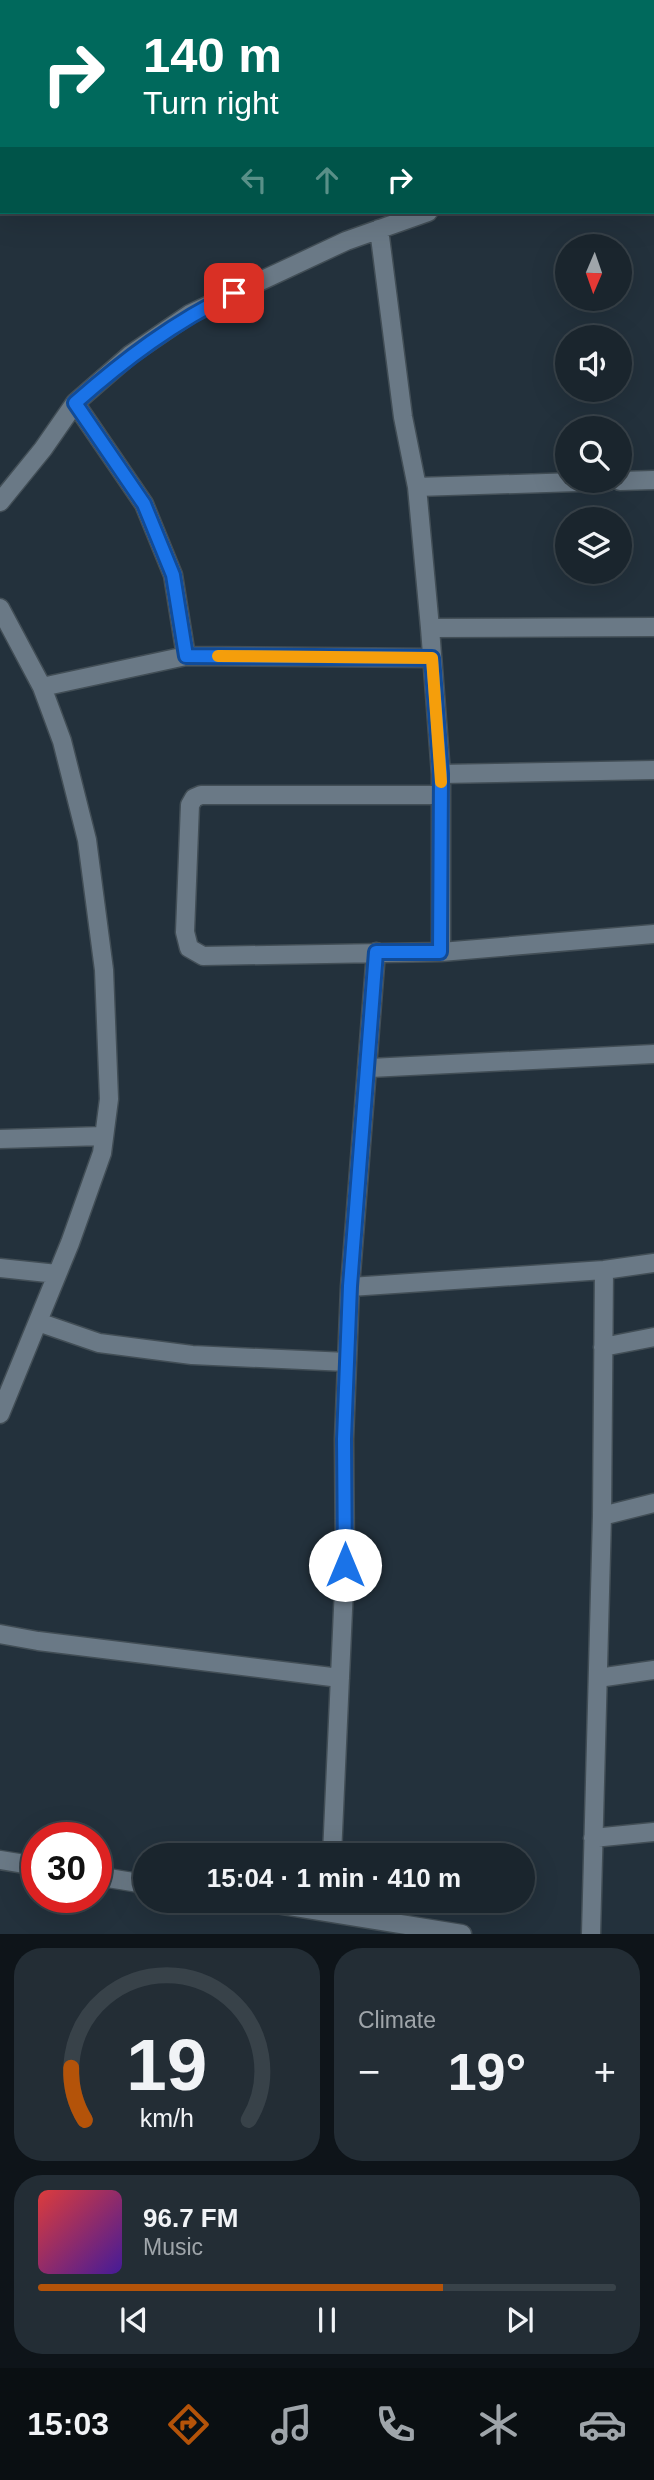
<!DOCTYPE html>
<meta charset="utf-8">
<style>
body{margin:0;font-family:Arial,sans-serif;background:#232d35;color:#f1f3f6;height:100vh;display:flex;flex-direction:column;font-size:26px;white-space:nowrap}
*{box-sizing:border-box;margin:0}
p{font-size:23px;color:#9fa5aa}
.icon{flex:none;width:38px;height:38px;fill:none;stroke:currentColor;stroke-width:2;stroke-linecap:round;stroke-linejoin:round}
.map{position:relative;height:1934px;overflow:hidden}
.sheet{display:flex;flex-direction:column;gap:14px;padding:14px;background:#0e1419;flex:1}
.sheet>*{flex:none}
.top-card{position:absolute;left:0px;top:0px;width:654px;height:214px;box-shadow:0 7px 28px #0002,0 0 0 2px #384249;background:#00695c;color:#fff;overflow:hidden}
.needle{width:46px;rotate:182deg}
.fabs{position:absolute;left:555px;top:234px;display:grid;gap:14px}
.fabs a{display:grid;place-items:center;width:77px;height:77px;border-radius:50%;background:#1a252d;box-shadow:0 7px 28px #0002,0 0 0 2px #384249;font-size:35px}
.speed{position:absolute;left:21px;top:1822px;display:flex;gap:14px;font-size:35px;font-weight:700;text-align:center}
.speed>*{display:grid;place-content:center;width:91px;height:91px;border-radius:50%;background:#1a252d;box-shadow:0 7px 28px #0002,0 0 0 2px #384249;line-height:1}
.speed .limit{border:10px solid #d22;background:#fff;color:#111}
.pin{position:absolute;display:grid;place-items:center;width:60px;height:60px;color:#fff;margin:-30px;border-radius:14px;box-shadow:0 4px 10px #0006}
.me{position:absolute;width:77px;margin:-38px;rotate:0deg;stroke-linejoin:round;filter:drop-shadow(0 0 5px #0008)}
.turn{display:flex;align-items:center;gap:24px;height:147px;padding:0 28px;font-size:32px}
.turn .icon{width:91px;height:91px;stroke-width:2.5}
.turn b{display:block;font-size:49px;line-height:60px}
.lanes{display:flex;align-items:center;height:66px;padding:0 28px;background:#0003;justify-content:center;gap:35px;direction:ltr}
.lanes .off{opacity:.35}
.big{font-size:52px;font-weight:600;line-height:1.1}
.sheet .widget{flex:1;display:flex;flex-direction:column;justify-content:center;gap:10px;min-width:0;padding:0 24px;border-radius:28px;background:#232d35}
.sheet .dial{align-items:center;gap:0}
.dial svg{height:182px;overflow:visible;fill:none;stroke:#384249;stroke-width:7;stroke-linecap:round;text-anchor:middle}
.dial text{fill:#f1f3f6;stroke:none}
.song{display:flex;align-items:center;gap:21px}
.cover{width:84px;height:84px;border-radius:10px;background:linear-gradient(135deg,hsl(0 70% 55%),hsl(260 70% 35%))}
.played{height:7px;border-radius:4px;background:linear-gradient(90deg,#b45309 70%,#384249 70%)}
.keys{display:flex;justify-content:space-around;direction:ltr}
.heat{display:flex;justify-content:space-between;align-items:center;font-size:38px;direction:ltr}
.sheet .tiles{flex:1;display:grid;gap:14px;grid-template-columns:1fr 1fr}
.widget:last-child{grid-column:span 2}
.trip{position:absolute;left:133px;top:1843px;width:402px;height:70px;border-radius:35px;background:#1a252d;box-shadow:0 7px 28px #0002,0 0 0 2px #384249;font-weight:600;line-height:70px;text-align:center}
.menu{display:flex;height:112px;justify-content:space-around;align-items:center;background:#0a0f12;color:#9fa5aa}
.menu .icon{width:49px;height:49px}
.menu .on{color:#b45309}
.menu b{font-size:32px;color:#f1f3f6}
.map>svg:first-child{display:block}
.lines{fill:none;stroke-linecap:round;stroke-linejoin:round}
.street-casing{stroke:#424e56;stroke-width:21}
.street{stroke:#6a7986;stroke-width:18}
.route-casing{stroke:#114b97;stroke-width:18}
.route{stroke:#1a73e8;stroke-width:12}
.slow{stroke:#f59e0b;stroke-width:12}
</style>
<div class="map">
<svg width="654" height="1934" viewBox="0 0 654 1934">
<rect width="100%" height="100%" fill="#23313c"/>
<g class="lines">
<!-- street casing -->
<g class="street-casing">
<path id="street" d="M653 107H654
M379 229 403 417 417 487 430 628 441 774V952
M75 403 144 504 173 575 186 656
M620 481 654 480
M417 487 608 481
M0 502 43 449 75 403 130 355 190 314 346 241 428 212
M0 608 42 687 62 741 87 840 104 970 109 1099 102 1153 70 1243 0 1414
M430 628 654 627
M42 687 186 656 432 658
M441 774 654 770
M441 795H201L194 798 190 805 185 932 189 948 203 956 441 952 654 934
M370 1068 654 1054
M0 1139 104 1136
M0 1268 57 1274
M350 1287 604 1270 654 1263
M38 1322 99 1343 192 1355 347 1362
M603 1347 654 1337
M602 1516 654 1503
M0 1634 38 1641 340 1678
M598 1678 654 1670
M593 1838 654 1832
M332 1855 345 1565 344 1439 350 1287 376 952
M0 1860 37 1866
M96 1876 145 1884
M251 1900 462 1934
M591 1934 602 1516 604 1270"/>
</g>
<!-- street -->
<use href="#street" class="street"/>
</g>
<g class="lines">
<!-- route casing -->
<g class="route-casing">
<path id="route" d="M234 293C174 322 125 359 75 403L144 504 173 575 186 656 432 658 441 774 440 952H376L350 1286 344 1439 345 1565"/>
</g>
<!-- route -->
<use href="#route" class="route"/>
<!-- slow -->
<path class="slow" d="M218 656 432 658 441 782"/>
</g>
</svg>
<div class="fabs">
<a><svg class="needle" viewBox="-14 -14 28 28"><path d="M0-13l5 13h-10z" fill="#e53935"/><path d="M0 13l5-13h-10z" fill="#9fa5aa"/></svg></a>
<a><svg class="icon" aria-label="sound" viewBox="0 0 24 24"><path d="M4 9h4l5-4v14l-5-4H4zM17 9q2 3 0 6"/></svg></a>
<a><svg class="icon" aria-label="search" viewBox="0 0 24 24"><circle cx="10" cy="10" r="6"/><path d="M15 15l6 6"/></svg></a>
<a><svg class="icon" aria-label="layers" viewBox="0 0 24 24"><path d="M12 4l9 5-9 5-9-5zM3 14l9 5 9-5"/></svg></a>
</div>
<div class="speed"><div class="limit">30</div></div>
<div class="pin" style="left:234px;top:293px;background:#d93025"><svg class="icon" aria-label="arrive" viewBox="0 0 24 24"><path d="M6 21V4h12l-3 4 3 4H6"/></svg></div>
<svg class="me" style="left:345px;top:1565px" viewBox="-20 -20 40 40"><circle r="19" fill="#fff"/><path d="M0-13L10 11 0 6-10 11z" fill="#1a73e8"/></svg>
<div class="trip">15:04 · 1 min · 410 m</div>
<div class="top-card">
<div class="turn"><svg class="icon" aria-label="right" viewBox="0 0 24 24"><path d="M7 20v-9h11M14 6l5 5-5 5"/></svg><div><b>140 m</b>Turn right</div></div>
<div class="lanes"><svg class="icon off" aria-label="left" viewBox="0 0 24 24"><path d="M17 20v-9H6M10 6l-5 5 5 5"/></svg><svg class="icon off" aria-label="ahead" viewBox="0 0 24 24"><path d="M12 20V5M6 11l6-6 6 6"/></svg><svg class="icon" aria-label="right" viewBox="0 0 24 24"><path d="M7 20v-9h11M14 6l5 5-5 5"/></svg></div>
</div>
</div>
<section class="sheet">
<div class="tiles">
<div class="widget dial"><svg viewBox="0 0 100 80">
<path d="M14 69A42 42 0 1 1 86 69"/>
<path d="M14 69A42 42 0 0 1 8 46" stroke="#b45309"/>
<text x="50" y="56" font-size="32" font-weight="700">19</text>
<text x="50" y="72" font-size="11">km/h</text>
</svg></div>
<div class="widget"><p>Climate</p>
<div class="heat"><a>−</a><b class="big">19°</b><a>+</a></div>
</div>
<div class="widget">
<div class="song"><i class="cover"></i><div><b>96.7 FM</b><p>Music</p></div></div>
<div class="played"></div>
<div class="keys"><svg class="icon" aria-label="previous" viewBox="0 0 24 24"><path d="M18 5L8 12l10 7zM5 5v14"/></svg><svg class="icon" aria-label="pause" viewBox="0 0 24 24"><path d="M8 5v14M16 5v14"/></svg><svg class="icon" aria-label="next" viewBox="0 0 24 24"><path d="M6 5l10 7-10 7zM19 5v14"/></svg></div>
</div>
</div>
</section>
<nav class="menu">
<b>15:03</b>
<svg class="icon on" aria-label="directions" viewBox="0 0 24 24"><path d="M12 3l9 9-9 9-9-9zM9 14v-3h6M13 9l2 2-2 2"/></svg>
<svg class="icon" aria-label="music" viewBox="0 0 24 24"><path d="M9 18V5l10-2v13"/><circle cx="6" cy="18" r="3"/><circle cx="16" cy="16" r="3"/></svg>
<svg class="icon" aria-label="phone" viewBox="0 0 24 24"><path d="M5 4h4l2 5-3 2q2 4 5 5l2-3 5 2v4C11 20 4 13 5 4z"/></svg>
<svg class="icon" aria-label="climate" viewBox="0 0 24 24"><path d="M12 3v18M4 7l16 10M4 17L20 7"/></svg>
<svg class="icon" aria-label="car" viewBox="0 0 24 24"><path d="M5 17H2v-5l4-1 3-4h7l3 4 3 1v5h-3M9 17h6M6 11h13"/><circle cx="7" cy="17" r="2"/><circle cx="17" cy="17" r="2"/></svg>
</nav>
